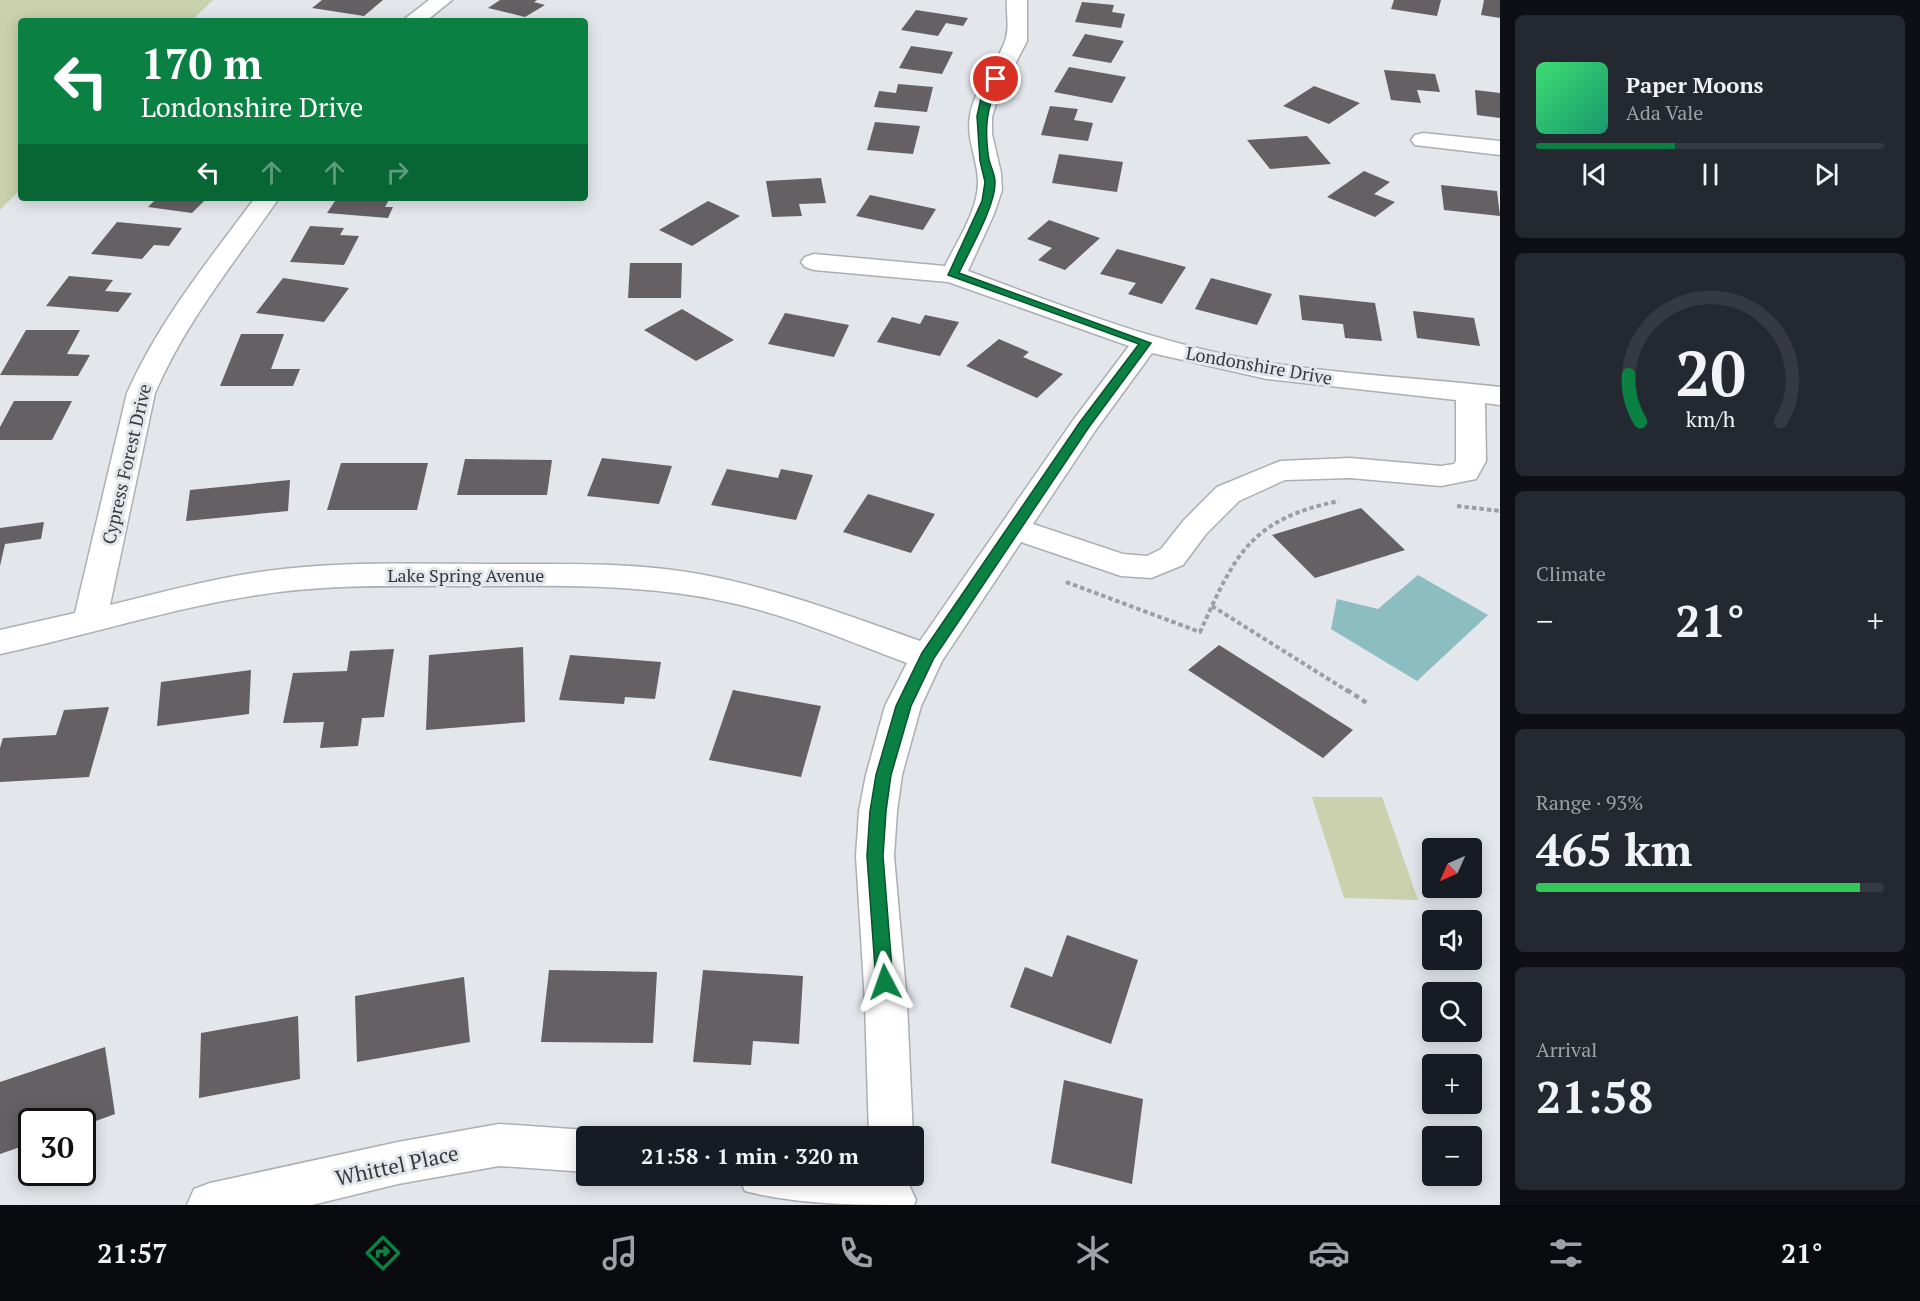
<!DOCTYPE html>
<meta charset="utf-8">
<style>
body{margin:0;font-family:"PT Serif",serif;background:#242831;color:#f1f3f6;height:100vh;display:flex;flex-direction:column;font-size:22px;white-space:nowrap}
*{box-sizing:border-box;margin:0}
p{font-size:20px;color:#9ea1a6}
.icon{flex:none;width:33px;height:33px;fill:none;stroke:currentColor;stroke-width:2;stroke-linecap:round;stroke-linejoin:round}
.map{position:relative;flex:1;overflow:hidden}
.drawer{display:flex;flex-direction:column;gap:15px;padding:15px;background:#0d0f14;width:420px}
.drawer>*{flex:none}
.top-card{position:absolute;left:18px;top:18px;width:570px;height:183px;border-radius:6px;box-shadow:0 3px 15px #0003;background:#0b8043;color:#fff;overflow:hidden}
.needle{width:39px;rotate:225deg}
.buttons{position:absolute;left:1422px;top:838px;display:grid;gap:12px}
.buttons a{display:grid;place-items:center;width:60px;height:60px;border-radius:6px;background:#171b24;box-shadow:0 3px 15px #0003;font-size:30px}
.speed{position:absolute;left:18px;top:1108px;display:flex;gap:12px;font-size:30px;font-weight:700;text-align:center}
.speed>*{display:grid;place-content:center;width:78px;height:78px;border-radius:50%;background:#171b24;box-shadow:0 3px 15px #0003;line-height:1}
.speed .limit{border:3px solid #111;border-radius:9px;background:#fff;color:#111}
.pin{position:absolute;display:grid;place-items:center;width:51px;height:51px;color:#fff;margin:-26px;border:3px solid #fff;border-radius:50%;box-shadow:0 2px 6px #0007}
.me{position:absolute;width:66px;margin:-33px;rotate:356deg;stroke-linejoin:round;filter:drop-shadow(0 0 4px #0008)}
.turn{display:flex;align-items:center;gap:21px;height:126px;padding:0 24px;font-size:27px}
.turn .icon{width:78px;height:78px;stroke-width:2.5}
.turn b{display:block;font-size:42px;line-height:51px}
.lanes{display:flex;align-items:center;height:57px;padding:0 24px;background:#0003;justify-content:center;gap:30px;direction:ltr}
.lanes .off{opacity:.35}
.big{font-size:45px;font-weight:600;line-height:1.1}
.drawer .tile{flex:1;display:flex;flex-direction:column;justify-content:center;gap:9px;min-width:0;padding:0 21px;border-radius:9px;background:#242831}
.drawer .dial{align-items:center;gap:0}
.dial svg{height:156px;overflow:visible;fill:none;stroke:#363941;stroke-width:7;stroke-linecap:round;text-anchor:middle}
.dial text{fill:#f1f3f6;stroke:none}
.song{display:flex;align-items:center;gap:18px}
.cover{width:72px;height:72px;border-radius:9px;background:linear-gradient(135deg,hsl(140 70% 55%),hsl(160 70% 35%))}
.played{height:6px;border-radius:3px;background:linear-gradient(90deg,#0b8043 40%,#363941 40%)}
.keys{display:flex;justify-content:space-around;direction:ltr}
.heat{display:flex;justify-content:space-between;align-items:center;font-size:33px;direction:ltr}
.charge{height:9px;border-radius:4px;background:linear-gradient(90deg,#34c759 93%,#363941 0)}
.trip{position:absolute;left:576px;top:1126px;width:348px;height:60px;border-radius:6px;background:#171b24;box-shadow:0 3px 15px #0003;font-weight:600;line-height:60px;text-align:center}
.dock{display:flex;height:96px;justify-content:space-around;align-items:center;background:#090b0e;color:#9ea1a6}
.dock .icon{width:42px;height:42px}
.dock .on{color:#0b8043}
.dock b{font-size:27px;color:#f1f3f6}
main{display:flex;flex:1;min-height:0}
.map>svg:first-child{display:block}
.green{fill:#cad1ac}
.water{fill:#8cbdc1}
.building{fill:#656064}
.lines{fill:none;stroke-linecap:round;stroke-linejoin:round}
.minor-casing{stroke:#abaeb3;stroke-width:3}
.path-far1{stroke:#9c9ea2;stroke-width:4;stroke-dasharray:4.5 3;stroke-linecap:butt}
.path{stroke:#9c9ea2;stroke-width:4.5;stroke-dasharray:5 4;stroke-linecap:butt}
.minor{fill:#fff;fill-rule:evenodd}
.route{fill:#0b8043;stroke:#07532c;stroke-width:1.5}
.labels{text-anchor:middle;stroke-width:6;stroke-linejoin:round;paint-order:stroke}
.street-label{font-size:18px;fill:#37383a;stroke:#e3e6eb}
.near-street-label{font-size:21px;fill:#37383a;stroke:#e3e6eb}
</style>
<main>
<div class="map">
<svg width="1500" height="1205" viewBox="0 0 1500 1205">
<rect width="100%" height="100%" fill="#e3e6eb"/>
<!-- green -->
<path class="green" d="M0 0H213L191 21H21V189L0 210Z
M1312 797H1382L1418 900 1344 898Z"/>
<!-- water -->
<path class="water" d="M1418 575 1488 615 1417 681 1331 629 1337 599 1378 609Z"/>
<!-- building -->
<path class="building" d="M322 0H383L364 16 312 8Z
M500 0H537L534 2 545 5 525 17 488 8Z
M1394 0H1441L1437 16 1391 9Z
M1484 0H1500V18L1481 15Z
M1082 2 1114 5 1112 12 1125 14 1121 28 1075 22Z
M916 10 968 18 963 26 946 23 938 36 901 30Z
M1085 34 1124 41 1111 63 1072 56Z
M911 46 953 52 942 74 899 68Z
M1069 67 1126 77 1112 103 1054 92Z
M1384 70 1435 74 1440 92 1417 90 1421 103 1391 100Z
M898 84 933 87 927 112 874 107 879 91 896 93Z
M1314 86 1360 103 1329 124 1283 106Z
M1475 90 1500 93V118L1477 115Z
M1050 106 1078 109 1074 120 1093 123 1088 141 1041 135Z
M875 122 920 126 913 154 867 150Z
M1307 136 1331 164 1270 169 1247 140Z
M1059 154 1123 162 1117 192 1052 183Z
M1364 171 1390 182 1374 194 1395 202 1375 217 1327 197Z
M821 178 826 203 799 204 802 216 772 217 766 181Z
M1441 185 1497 191 1500 216 1444 210Z
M870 195 936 209 923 230 856 216Z
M157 198H207L192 213 148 207Z
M337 198H390L385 207H393L388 218 327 213Z
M708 201 740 216 692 246 659 230Z
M1049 220 1100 238 1065 270 1038 260 1052 248 1027 239Z
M117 222 182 228 169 246 154 245 142 259 91 254Z
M310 226 344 228 340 235 359 236 344 265 290 262Z
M1117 249 1186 267 1162 304 1128 294 1136 283 1100 274Z
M630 263H682L681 298H628Z
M69 276 113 280 105 291 132 293 118 312 46 306Z
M283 278 349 288 324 322 256 313Z
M1211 278 1272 294 1257 325 1195 309Z
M1299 295 1375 303 1382 341 1345 338 1343 324 1302 320Z
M682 309 734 340 696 361 644 330Z
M1413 311 1474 318 1480 346 1417 338Z
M785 313 849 325 834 357 768 344Z
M925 315 959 322 940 356 877 342 892 317 920 324Z
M26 330H80L67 354 90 355 78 376 0 375Z
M241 334H284L271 369H300L293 386H220Z
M999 339 1029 352 1023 357 1063 374 1037 398 966 366Z
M14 401H72L52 440H0V427Z
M602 458 672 466 659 504 587 496Z
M465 459 552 460 547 495H457Z
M341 463H428L417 510H327Z
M727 469 778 478 781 469 813 475 796 520 711 505Z
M290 480 288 511 186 521 190 490Z
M868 494 935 514 911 553 843 532Z
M1361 508 1405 550 1315 578 1272 535Z
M44 522 41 539 5 544 0 566V528Z
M1219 645 1353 730 1323 758 1188 670Z
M523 647 525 722 426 730 429 655Z
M394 649 384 717 362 718 358 746 320 748 324 722 283 723 293 673 347 671 350 651Z
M570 655 661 662 655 699 625 697 624 704 559 700Z
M251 670 249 714 157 726 161 682Z
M733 690 821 706 801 777 709 760Z
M109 707 89 777 0 782V748L3 738 56 735 64 710Z
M1067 935 1138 960 1111 1044 1010 1007 1025 967 1052 977Z
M549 970 657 972 653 1043 541 1042Z
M703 970 803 976 799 1044 753 1041 751 1065 693 1062Z
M464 977 470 1042 357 1062 355 996Z
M298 1016 300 1079 199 1098 201 1033Z
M105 1047 115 1114 82 1126V1122H32V1143L0 1154V1082Z
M1064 1080 1143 1099 1132 1184 1051 1163Z"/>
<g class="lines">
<!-- minor casing -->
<g class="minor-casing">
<path id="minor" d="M429 0H452L426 21H402Z
M1007 0H1027V41L998 97 992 117V134L1001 173 1002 190 994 214 968 271C1055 303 1142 338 1233 356 1321 374 1411 377 1500 387V405L1485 403 1486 461 1476 479 1441 486 1350 478 1285 480 1239 501 1206 534 1183 565 1151 578 1121 576 1021 542 942 661 921 706 902 775 897 811 894 856 907 1003 913 1137H869L865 1003 856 856 859 811 866 775 885 706 907 663C848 641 789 615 727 602 641 583 554 586 467 586 397 586 327 584 258 595 171 608 86 636 0 654V630L75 613 127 393C159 321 208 261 255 198H279C235 262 186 321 155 393L110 605C167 591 225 575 283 569 355 561 428 564 500 564 566 564 634 562 699 574 775 588 847 615 920 641L1074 419 1129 346 948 282 814 270 805 267 801 262 805 257 814 254 945 266C957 241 979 209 978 180 977 158 966 138 970 116 974 88 996 67 1005 41 1010 28 1006 14 1007 0ZM1152 353 1267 379 1456 400V461L1454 464 1441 466 1350 458 1280 461 1217 487 1184 520 1161 549 1147 556 1123 554 1033 524 1095 431Z
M1423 133 1500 141V155L1415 145 1411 140 1415 135Z
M499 1124 586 1130 602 1137H586V1172L499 1166 398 1184 312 1205H187L194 1189 210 1183 398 1142Z
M738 1176H881L909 1185 916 1200 914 1205C858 1205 798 1205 745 1191Z"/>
</g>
<!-- path-far1 -->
<path class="path-far1" d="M1457 506 1500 511
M1066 582 1200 632C1235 555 1250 519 1339 501
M1212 606 1349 692"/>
<!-- path -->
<path class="path" d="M1347 690 1367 703"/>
<!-- minor -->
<use href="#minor" class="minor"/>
</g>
<!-- route -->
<path class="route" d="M996 76 1001 79C986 107 984 128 989 160 991 167 995 175 995 182 996 205 969 251 959 273L1151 343 1089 427 934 658 911 706 891 775 886 811 883 856 893 982 891 988 885 990 879 988 876 982 867 856 870 811 876 775 896 706 922 653 1080 422 1139 344 948 275 982 201 985 182 980 161 977 116 981 98 992 79Z"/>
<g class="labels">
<!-- street labels -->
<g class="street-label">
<text transform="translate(1259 366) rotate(10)" y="6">Londonshire Drive</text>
<text transform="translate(127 464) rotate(-77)" y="6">Cypress Forest Drive</text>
<text x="466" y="582">Lake Spring Avenue</text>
</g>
<!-- near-street labels -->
<g class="near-street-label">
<text transform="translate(397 1166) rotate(-12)" y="7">Whittel Place</text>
</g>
</g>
</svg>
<div class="buttons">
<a><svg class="needle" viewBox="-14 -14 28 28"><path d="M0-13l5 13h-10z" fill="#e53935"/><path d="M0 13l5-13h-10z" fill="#9ea1a6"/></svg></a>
<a><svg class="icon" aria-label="sound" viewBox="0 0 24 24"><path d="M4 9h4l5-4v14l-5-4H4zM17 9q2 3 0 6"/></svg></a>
<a><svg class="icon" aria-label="search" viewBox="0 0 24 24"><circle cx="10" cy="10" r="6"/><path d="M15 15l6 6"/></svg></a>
<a>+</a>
<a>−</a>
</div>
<div class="speed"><div class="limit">30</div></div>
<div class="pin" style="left:996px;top:79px;background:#d93025"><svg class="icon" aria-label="arrive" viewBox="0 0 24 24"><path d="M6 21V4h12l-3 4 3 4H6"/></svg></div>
<svg class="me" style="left:885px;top:982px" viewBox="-20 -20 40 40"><path d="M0-17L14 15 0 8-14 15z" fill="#0b8043" stroke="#fff" stroke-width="4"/></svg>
<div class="trip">21:58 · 1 min · 320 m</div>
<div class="top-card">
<div class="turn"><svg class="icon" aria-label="left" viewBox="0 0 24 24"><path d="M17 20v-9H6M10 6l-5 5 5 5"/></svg><div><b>170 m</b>Londonshire Drive</div></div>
<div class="lanes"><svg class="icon" aria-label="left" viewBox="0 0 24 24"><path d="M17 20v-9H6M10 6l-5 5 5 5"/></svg><svg class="icon off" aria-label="ahead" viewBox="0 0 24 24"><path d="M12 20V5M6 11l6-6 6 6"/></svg><svg class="icon off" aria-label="ahead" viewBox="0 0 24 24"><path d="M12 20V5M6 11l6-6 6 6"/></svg><svg class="icon off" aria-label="right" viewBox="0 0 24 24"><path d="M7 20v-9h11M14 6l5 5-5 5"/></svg></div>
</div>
</div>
<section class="drawer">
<div class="tile">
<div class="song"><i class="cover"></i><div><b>Paper Moons</b><p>Ada Vale</p></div></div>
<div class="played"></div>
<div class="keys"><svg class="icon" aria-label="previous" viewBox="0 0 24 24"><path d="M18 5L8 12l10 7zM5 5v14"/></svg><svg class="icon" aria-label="pause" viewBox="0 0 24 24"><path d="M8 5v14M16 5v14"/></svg><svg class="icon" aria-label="next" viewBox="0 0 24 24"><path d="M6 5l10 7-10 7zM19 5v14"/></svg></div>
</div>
<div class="tile dial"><svg viewBox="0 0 100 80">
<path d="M14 69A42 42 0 1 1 86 69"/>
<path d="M14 69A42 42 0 0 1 8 45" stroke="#0b8043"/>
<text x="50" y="56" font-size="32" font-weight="700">20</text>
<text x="50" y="72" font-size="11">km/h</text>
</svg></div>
<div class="tile"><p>Climate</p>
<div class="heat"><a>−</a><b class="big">21°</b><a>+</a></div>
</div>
<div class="tile"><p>Range · 93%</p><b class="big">465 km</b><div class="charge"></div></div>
<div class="tile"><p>Arrival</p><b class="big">21:58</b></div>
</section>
</main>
<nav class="dock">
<b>21:57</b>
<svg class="icon on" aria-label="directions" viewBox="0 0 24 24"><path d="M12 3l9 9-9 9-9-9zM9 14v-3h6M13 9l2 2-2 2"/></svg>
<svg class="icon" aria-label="music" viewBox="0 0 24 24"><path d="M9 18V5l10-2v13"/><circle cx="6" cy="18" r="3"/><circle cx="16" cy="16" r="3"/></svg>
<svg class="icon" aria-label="phone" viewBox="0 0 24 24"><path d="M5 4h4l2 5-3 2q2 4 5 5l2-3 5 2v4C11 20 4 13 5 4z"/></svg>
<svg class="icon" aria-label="climate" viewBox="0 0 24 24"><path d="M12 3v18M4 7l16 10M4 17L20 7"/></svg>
<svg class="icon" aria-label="car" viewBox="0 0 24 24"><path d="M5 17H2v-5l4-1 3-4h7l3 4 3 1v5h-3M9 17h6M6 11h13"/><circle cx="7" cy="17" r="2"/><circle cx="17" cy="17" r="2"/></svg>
<svg class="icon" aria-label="filters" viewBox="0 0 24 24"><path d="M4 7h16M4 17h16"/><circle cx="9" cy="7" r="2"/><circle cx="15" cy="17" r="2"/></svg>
<b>21°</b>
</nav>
